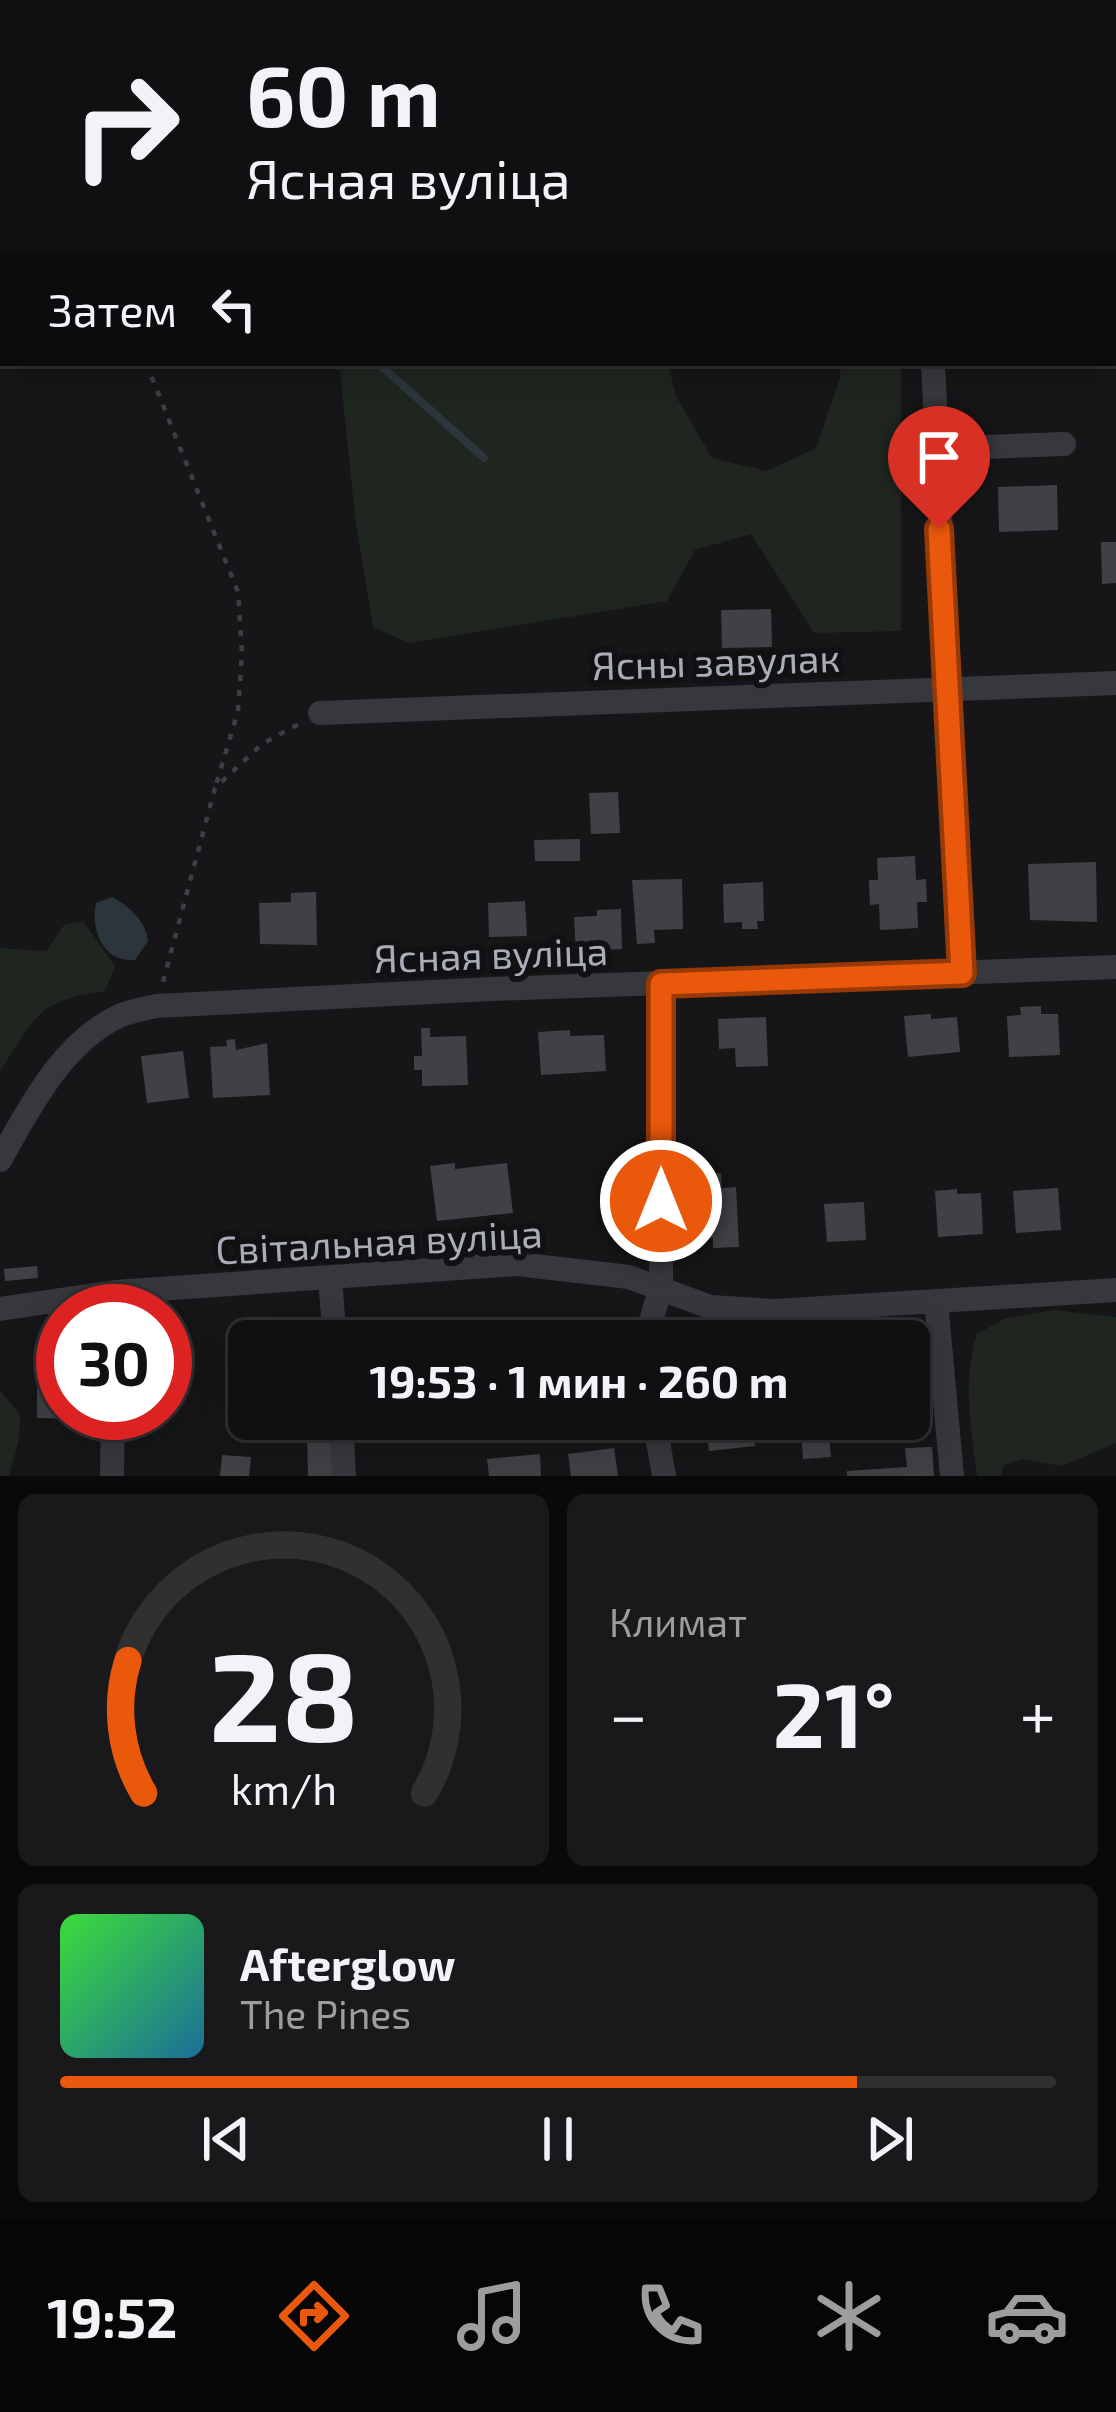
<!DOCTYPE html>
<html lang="ru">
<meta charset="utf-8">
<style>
body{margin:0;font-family:"Exo 2",sans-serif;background:#19191b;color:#f1f3f6;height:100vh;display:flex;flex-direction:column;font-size:45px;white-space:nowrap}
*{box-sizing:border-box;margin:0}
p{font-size:39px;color:#9c9d9f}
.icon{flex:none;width:66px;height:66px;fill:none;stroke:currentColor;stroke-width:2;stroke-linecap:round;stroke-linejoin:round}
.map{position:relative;height:1476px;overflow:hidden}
.side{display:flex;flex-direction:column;gap:18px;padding:18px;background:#09090a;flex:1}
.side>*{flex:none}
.top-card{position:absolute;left:0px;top:0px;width:1116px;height:366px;box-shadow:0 6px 30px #0003,0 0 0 3px #303032;background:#101012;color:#f1f3f6;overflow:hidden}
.speed{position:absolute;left:36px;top:1284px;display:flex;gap:24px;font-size:60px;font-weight:700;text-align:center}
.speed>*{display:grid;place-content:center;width:156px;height:156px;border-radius:50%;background:#101012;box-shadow:0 6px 30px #0003,0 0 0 3px #303032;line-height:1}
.speed .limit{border:18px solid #d22;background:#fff;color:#111}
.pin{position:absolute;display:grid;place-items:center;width:102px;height:102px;color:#fff;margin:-123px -51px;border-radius:50% 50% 50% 0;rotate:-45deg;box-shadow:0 0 12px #0007}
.pin .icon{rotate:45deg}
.me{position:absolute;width:132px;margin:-66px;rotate:0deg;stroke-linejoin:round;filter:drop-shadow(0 0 9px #0008)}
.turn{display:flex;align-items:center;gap:42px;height:252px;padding:0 48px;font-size:54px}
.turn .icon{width:156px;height:156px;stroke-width:2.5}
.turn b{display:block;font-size:84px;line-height:102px}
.then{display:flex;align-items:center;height:114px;padding:0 48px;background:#0003;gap:24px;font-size:45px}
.big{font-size:90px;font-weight:700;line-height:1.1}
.side .widget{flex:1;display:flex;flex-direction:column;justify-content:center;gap:18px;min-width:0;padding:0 42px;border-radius:18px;background:#19191b}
.side .dial{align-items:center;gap:0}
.dial svg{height:312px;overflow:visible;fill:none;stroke:#303032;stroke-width:7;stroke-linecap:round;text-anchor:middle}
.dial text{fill:#f1f3f6;stroke:none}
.song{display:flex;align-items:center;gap:36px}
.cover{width:144px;height:144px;border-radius:18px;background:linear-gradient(135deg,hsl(120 70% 55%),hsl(200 70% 35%))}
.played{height:12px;border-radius:6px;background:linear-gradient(90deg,#ea580c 80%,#303032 80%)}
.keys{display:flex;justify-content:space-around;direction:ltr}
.heat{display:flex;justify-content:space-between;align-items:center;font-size:66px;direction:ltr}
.side .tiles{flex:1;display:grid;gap:18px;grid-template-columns:1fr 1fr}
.widget:last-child{grid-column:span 2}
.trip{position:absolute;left:228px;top:1320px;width:702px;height:120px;border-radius:18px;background:#101012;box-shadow:0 6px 30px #0003,0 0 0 3px #303032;font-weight:700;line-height:120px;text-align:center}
.menu{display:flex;height:192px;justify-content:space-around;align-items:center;background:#060607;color:#9c9d9f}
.menu .icon{width:84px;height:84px}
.menu .on{color:#ea580c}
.menu b{font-size:54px;color:#f1f3f6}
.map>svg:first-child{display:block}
.green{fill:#1e261f}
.water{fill:#2c353c}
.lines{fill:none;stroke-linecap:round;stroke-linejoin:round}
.stream{stroke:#2c353c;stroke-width:8}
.building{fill:#404145}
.path{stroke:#3d3f44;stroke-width:4.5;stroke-dasharray:6 9;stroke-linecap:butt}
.minor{stroke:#37383d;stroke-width:24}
.route-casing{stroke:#983908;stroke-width:30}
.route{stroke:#ea580c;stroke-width:21}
.labels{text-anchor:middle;stroke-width:12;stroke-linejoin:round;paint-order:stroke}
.street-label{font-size:39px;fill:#a8adb8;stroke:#111113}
</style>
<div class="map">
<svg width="1116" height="1476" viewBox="0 0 1116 1476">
<rect width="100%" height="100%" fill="#161618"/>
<!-- green -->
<path class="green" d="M303 363H668L676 396 712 458 767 471 816 448 841 375 837 363H901V631L814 633 751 534 695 550 667 601 409 643 373 627 355 517 340 370Z
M83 921 115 966 105 991C33 1002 39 1015 0 1071V948L46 951 64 925Z
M1053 1310 1116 1317V1443L1061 1466 1021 1459 1003 1466 1001 1476H977C971 1429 962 1380 977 1334L1004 1319Z
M0 1390 20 1415 19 1439 9 1476H0Z"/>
<!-- water -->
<path class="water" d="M112 897C129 906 146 921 148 941L135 960C103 963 90 929 96 903Z"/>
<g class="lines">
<!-- stream -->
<path class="stream" d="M0 245 3 247
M378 363 484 458"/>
</g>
<!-- building -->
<path class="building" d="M1057 485 1058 530 999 532 998 487Z
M1101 542H1116V583L1102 584Z
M771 609 772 647 722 648 721 610Z
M618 792 620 833 591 834 589 793Z
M580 839V861H535L534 840Z
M915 856 916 880 926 879 927 902H917L918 928 880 930 879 904 870 905 869 880H878L877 858Z
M1096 862 1097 922 1030 920 1028 864Z
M682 879 683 929 654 930 655 943 637 944 632 880Z
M763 882 764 921H757L758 929H742V922L724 923 723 884Z
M316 892 317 945 260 944 259 903 291 902V893Z
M525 901 527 936 489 937 488 903Z
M621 909 622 949 576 951 574 917 597 916V910Z
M1041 1006V1014H1058L1060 1055 1009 1057 1007 1016 1021 1015 1020 1007Z
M931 1014V1019L957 1017 960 1052 908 1057 904 1016Z
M766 1017 768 1066 736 1067 735 1048 719 1049 718 1019Z
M421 1028H430V1037L466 1036 468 1085 422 1086V1070H414V1056H422Z
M570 1030V1036L604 1035 606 1071 541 1075 538 1032Z
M235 1039 236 1050 267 1043 270 1095 213 1098 210 1047 227 1046 226 1040Z
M183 1051 189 1098 147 1103 141 1056Z
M455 1163V1169L507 1163 513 1213 437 1221 430 1166Z
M721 1173 722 1188 736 1187 739 1247 713 1248V1238L700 1239 697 1174Z
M1058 1188 1061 1230 1016 1233 1013 1191Z
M957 1189V1194L981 1193 983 1234 938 1237 935 1191Z
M864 1202 866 1240 827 1242 824 1204Z
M37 1266 38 1278 5 1281 4 1269Z
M772 1330 773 1341H749L748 1332Z
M913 1342 917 1407H909V1343Z
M165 1344 186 1345 183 1392 165 1391Z
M238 1359 249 1360V1406H237Z
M37 1380 63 1381V1413H78V1419L37 1418Z
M706 1419H752L755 1446 709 1451Z
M800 1419H828L831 1457 803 1459Z
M307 1434H334V1476H308Z
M932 1447 934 1476H847V1471L907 1467 905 1448Z
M614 1448 618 1476H571L568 1454Z
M540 1454 541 1476H489L487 1459Z
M222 1455 251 1457 249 1476H220Z"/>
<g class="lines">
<!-- path -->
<path class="path" d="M93 3V0
M146 363 238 592 242 652 238 711 215 788
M163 982 215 788 262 744 299 724"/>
<!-- minor -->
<path class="minor" d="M750 0V3
M828 3 831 0
M1113 298H1116
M933 363 962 973
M935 449 1064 444
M320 713 1116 683
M0 1160C30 1107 62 1043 119 1016 130 1011 145 1009 156 1006L491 989 1116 967
M330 1279 335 1341
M936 1301 952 1476
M0 1309 115 1292 517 1264 629 1277 710 1307 775 1311 1116 1290
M645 1341 661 1287V984
M341 1419 344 1476
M654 1419 664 1476
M112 1476 113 1413"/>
</g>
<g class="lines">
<!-- route casing -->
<g class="route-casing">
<path id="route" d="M661 1201V984L962 973 939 529"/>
</g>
<!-- route -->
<use href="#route" class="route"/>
</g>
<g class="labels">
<!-- street labels -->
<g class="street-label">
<text transform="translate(716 662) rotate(-2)" y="14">Ясны завулак</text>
<text transform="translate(491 955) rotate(-2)" y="14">Ясная вуліца</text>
<text transform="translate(379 1242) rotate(-3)" y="14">Світальная вуліца</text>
</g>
</g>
</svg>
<div class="speed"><div class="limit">30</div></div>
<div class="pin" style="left:939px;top:529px;background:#d93025"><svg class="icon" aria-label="arrive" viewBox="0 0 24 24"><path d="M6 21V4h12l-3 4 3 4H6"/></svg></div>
<svg class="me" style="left:661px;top:1201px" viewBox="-20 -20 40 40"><circle r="17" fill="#ea580c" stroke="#fff" stroke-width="3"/><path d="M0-11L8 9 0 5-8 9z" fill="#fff"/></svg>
<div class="trip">19:53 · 1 мин · 260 m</div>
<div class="top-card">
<div class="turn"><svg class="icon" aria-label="right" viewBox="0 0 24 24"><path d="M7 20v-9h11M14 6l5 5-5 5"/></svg><div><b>60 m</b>Ясная вуліца</div></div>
<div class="then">Затем<svg class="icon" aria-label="left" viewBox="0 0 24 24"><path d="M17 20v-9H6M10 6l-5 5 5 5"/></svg></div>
</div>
</div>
<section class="side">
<div class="tiles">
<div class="widget dial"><svg viewBox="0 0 100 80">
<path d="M14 69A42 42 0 1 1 86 69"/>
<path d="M14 69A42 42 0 0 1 10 35" stroke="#ea580c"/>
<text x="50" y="56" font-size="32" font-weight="700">28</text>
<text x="50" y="72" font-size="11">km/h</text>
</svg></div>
<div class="widget"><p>Климат</p>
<div class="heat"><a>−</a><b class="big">21°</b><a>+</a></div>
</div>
<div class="widget">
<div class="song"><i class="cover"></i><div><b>Afterglow</b><p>The Pines</p></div></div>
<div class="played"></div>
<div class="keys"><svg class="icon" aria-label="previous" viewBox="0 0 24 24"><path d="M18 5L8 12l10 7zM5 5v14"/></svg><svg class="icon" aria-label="pause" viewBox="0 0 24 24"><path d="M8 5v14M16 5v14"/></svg><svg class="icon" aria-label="next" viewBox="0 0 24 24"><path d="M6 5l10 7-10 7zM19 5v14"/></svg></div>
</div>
</div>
</section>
<nav class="menu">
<b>19:52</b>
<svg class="icon on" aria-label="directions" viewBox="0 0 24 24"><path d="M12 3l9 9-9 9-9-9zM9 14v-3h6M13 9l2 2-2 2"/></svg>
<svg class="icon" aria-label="music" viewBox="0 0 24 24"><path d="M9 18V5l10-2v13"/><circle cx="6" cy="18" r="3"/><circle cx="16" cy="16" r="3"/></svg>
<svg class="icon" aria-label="phone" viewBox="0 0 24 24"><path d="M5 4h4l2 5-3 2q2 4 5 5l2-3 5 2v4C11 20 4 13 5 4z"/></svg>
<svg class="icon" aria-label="climate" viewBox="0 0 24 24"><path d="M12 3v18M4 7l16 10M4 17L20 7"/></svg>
<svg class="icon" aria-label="car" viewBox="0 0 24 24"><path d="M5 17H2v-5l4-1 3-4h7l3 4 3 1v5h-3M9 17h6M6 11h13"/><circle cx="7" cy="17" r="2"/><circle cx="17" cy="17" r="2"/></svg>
</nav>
